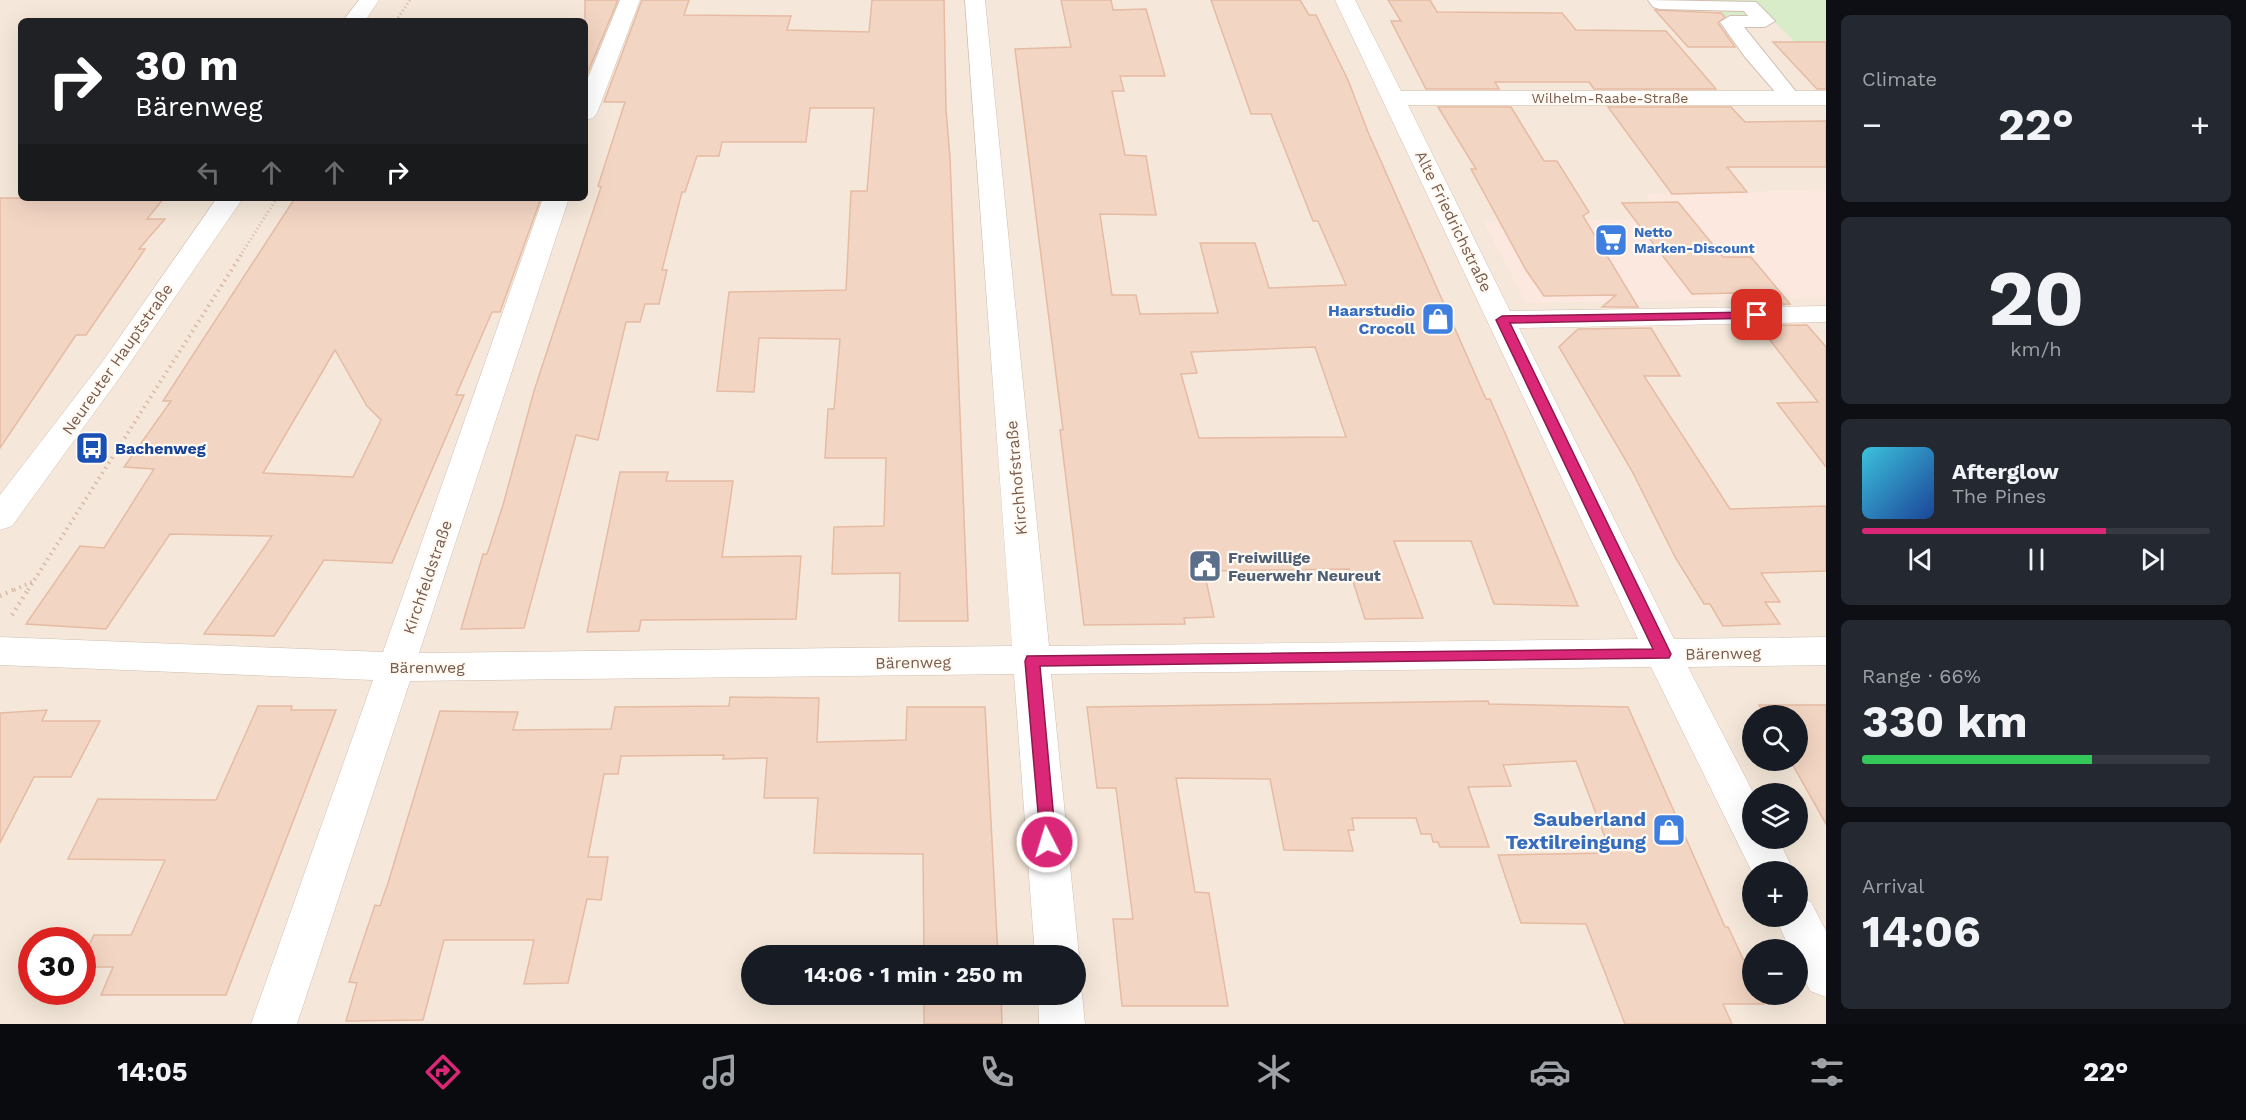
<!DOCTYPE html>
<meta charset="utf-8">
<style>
body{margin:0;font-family:"Work Sans",sans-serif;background:#242831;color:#f1f3f6;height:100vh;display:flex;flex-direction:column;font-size:22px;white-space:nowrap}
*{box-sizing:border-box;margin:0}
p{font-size:20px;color:#9ea1a6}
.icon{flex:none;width:33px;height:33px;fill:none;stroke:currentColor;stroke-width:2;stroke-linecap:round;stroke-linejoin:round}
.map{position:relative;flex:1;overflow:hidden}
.sheet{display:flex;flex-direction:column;gap:15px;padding:15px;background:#0d0f14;width:420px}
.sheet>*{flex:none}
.guide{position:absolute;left:18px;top:18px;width:570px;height:183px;border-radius:9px;box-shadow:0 6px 24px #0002;background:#202124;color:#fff;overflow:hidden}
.fabs{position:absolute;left:1742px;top:705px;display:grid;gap:12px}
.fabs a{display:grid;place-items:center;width:66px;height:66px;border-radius:50%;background:#171b24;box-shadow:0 6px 24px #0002;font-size:30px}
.speed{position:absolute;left:18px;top:927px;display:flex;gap:12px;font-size:30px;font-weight:700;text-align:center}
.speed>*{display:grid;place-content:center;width:78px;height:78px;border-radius:50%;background:#171b24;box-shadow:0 6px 24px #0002;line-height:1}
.speed .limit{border:9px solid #d22;background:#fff;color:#111}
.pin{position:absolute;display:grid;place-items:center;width:51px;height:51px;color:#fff;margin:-26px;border-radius:12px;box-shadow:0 3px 9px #0006}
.me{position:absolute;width:66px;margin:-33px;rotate:355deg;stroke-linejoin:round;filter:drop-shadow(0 0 4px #0008)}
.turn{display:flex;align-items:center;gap:21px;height:126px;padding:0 18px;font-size:27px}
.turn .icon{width:78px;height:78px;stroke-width:2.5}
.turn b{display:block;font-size:42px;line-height:51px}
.lanes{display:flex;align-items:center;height:57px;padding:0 18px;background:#0003;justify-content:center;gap:30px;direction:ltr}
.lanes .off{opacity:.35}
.big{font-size:45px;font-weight:700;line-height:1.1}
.sheet .widget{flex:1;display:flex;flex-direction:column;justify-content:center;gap:9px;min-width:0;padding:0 21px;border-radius:9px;background:#242831}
.sheet .dial{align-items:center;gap:0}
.dial b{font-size:78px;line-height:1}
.song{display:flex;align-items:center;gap:18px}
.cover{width:72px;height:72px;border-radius:9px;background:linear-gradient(135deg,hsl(190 70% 55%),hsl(220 70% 35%))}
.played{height:6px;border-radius:3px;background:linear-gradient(90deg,#db2777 70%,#363941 70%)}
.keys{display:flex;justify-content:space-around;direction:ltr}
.heat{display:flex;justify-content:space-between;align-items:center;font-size:33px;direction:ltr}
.charge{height:9px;border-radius:4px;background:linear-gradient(90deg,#34c759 66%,#363941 0)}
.trip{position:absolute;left:741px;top:945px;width:345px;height:60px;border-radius:30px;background:#171b24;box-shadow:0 6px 24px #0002;font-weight:700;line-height:60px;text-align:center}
.tab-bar{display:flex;height:96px;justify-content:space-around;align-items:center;background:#090b0e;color:#9ea1a6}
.tab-bar .icon{width:42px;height:42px}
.tab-bar .current{color:#db2777}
.tab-bar b{font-size:27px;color:#f1f3f6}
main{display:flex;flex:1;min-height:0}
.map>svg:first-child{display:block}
.residential{fill:#f5e8da;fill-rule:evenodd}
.commercial{fill:#fde8e0}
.green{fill:#d8ecc9}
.building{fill:#f3d5c3;stroke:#e6bba3;stroke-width:1.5;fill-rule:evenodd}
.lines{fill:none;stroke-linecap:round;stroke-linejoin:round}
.pedestrian-casing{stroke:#d1beb0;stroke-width:2}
.minor-casing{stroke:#d1beb0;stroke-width:1}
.tertiary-casing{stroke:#d1beb0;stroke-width:1}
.path-far2{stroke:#d9b8a5;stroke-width:3;stroke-dasharray:1 3;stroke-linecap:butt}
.path-far1{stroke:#d9b8a5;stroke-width:4;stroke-dasharray:1.5 4.5;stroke-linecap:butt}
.path{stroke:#d9b8a5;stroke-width:4.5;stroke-dasharray:1.5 5;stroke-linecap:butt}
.pedestrian{fill:#fff;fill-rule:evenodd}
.minor{fill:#fff;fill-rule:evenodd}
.tertiary{fill:#fff;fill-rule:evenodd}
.route{fill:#db2777;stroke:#8e194d;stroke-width:1.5}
.labels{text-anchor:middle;stroke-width:4.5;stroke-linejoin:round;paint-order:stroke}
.far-street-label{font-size:14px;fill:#7a5c4d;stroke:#fffaf3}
.far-shop-label{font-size:14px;font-weight:bold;fill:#366cbe;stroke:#fffaf3;text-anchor:start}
.street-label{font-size:16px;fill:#7a5c4d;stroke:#fffaf3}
.shop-label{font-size:16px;font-weight:bold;fill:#366cbe;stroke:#fffaf3;text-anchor:end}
.transit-label{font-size:16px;font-weight:bold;fill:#164399;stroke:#fffaf3;text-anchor:start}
.service-label{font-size:16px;font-weight:bold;fill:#4e5e75;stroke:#fffaf3;text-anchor:start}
.near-shop-label{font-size:20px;font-weight:bold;fill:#366cbe;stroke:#fffaf3;text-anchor:end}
</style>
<main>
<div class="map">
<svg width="1826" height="1024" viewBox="0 0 1826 1024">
<rect width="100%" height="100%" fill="#fdf6ec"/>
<!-- residential -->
<path class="residential" d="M0 0H1826V1024H0ZM21 21H585V198H21ZM1752 716H1797V760H1752ZM1752 794H1797V838H1752ZM1752 872H1797V916H1752ZM32 940H82V992H32ZM1752 950H1797V994H1752ZM752 956H1076V994H752Z"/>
<!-- commercial -->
<path class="commercial" d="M1826 190V298L1526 303 1484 222 1662 219 1646 194Z"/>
<!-- green -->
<path class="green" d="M1710 0H1826V42H1795L1769 17 1727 19Z"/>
<!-- building -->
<path class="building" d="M585 0H618L585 79Z
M642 0H689L684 15 791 16 787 30 869 32 872 0H944L946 110 950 158 968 621H899L900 573 832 574 834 527 884 526 886 458H825L828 409H834L840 339 759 338 754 392 717 391 729 292 846 290 851 191H867L874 108H810L806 142H722L719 156H697L685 192H682L662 270H667L659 304H645L640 322H626L598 440 576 435 524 628 461 629 483 554H487L503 505 534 391 601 187 598 186 625 102H604Z
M1061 0H1111L1113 10 1146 9 1165 76H1120L1124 91H1112L1125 155 1146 156 1156 215 1100 214 1112 295H1136L1140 314 1218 313 1200 243H1255L1269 288 1346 285 1318 221H1313L1271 114H1251L1211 0H1300L1309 15H1316L1348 80 1368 132 1486 399H1490L1505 433 1578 606 1494 604 1471 541H1394L1423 618 1365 619 1349 569 1204 571 1214 617 1184 618 1185 624 1084 625 1060 430H1063L1015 49 1071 47ZM1315 347 1346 437 1199 438 1181 374 1197 373 1191 352Z
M1388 0H1430L1437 12 1562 13 1576 30 1666 31 1716 89H1594L1589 82H1495L1499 89H1426L1391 21H1401Z
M1655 10 1721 13 1725 17 1718 23 1735 47H1688Z
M1773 42H1826V89H1817Z
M1438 107H1511L1544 161H1557L1589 212 1583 216 1638 307H1602L1616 295 1544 296 1526 270 1471 169H1476Z
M1608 107H1731L1745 122 1826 121V167H1727L1747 192 1672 194Z
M0 198H164L147 219H165L139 249H145L86 335H76L0 448Z
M295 198H541L500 312H492L456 395H464L392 563 324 560 274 636 204 634 272 536 170 534 106 629 26 624 80 546 104 548 154 469 124 467 171 401H163ZM335 350 367 406 381 420 353 477 263 473Z
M1678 202 1723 257H1751L1790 304 1743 305 1734 293 1692 294 1622 203Z
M1807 325 1826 347V467L1777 403 1818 402 1759 326Z
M1651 328 1680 376H1644L1730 509 1826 506V571L1761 573 1780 602H1765L1780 624 1723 626 1710 604H1704L1675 557 1632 471 1559 347 1578 329Z
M620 472H668L666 481H733L722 557 801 556 796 619 641 620 639 631 587 632Z
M730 697 819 698 817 742 906 740 907 707H985L998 956H924L923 854 814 853 818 798H764L767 758 723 759 724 755 621 756 618 774H604L588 857H608L601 900 587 899 568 983 524 984 534 940H444L423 1020 346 1021 357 983 349 982 375 905 380 906 388 883 440 711 518 712 513 730 611 729 615 707 729 706Z
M1488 701 1489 704 1628 707 1725 927H1728L1752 978V994H1760L1764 1004H1723L1732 1024H1625L1586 924 1521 923 1498 855 1611 853 1576 761 1503 765 1511 786 1468 787 1489 847H1440L1438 842H1433L1431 834H1421L1416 818H1352L1354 830H1348L1353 851 1284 850 1270 779 1176 778 1195 892 1209 893 1228 1006H1122L1113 919H1133L1116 788H1097L1087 707Z
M1759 705H1826V824L1790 760H1797V716H1765Z
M258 706H292L291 710H336L226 995H101L113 967H82V959L94 935H131L165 860 68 859 98 799 216 800Z
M47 710 42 721H100L71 777H34L0 843V713Z
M924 994H1001L1002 1024H924Z"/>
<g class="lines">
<!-- pedestrian casing -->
<g class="pedestrian-casing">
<path id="pedestrian" d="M1648 0 1756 2 1775 21 1765 27H1744L1801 98 1798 102H1784L1745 57 1720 22 1730 16H1748L1744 11 1660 9 1653 7Z"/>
</g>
<!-- minor casing -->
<g class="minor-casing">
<path id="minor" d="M620 0H640L597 113 593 118 585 120V85Z
M965 0H985L1049 646 1638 639 1335 0H1355L1401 91H1826V105H1408L1510 311 1826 306V322L1519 328 1674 639 1826 637V665L1688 667 1754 794H1752V838H1778L1794 872H1752L1651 667 1051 674 1079 956 1076 964V956H1035L1014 674 410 681 297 1024H251L373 680 0 665V637L383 652 543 198H569L419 653 1012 646Z
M1797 897 1811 902 1826 931V997L1810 991 1797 963V950H1790L1775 916H1797Z
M1076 979 1082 994 1085 1024H1039L1038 994H1076Z"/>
</g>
<!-- tertiary casing -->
<g class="tertiary-casing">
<path id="tertiary" d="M359 0H379L365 21H343Z
M217 198H243L123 373 12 526 0 530V495L103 361Z"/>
</g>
<!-- path-far2 -->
<path class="path-far2" d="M396 21 410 0
M240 256 277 198"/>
<!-- path-far1 -->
<path class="path-far1" d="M14 590 32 582
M28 590 241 255"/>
<!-- path -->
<path class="path" d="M0 596 17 588
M12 615 29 588"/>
<!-- pedestrian -->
<use href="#pedestrian" class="pedestrian"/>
<!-- minor -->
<use href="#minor" class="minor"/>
<!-- tertiary -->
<use href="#tertiary" class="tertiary"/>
</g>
<!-- route -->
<path class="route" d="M1757 312 1761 313V318L1510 323 1671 654 1669 658 1040 666 1056 842 1053 847 1047 849 1041 847 1025 661 1027 656 1653 649 1496 320 1502 316Z"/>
<!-- icons -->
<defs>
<g id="supermarket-square" transform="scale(1.725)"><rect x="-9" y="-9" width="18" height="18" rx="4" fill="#3f7fe0" stroke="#fffaf3"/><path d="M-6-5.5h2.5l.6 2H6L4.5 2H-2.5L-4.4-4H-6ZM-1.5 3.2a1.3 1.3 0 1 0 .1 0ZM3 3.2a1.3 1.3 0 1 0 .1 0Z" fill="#fff"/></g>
<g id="shop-square" transform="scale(1.725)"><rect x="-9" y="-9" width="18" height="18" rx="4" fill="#3f7fe0" stroke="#fffaf3"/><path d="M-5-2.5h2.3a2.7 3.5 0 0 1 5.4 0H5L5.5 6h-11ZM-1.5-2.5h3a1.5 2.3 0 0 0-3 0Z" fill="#fff"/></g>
<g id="bus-square" transform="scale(1.725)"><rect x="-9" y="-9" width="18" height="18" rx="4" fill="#1a4fb4" stroke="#fffaf3"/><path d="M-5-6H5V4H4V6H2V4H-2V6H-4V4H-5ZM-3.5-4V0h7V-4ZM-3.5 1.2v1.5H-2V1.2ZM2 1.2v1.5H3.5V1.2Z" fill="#fff"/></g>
<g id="civic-square" transform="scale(1.725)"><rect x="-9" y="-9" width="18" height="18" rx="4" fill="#5c6f8a" stroke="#fffaf3"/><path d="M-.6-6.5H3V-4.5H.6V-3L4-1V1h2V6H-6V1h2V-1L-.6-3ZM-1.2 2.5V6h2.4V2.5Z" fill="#fff"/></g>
</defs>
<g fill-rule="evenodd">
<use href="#supermarket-square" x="1611" y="240"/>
<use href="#shop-square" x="1438" y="319"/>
<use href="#bus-square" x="92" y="448"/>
<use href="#civic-square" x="1205" y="566"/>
<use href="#shop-square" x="1669" y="830"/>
</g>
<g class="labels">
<!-- far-street labels -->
<g class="far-street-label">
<text x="1610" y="103">Wilhelm-Raabe-Straße</text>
</g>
<!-- far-shop labels -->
<g class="far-shop-label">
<text x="1634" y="237">Netto<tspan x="1634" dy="16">Marken-Discount</tspan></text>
</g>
<!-- street labels -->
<g class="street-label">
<text transform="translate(1454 221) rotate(64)" y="6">Alte Friedrichstraße</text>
<text transform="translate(117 359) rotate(-55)" y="6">Neureuter Hauptstraße</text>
<text transform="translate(1016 478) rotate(-95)" y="6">Kirchhofstraße</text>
<text transform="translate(427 577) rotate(-71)" y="6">Kirchfeldstraße</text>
<text transform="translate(1723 653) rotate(-1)" y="6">Bärenweg</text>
<text transform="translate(913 662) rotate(-1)" y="6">Bärenweg</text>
<text x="427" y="673">Bärenweg</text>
</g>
<!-- shop labels -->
<g class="shop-label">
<text x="1415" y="316">Haarstudio<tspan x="1415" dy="18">Crocoll</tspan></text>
</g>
<!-- transit labels -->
<g class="transit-label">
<text x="115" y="454">Bachenweg</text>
</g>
<!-- service labels -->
<g class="service-label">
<text x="1228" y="563">Freiwillige<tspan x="1228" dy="18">Feuerwehr Neureut</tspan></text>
</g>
<!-- near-shop labels -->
<g class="near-shop-label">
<text x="1646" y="826">Sauberland<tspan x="1646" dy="23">Textilreingung</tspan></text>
</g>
</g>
</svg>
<div class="fabs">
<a><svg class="icon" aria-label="search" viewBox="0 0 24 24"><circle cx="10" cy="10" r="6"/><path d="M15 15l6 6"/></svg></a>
<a><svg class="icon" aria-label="layers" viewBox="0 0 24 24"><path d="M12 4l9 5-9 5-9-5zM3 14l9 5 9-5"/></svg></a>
<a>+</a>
<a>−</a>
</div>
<div class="speed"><div class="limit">30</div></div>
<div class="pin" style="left:1757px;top:315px;background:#d93025"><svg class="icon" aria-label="arrive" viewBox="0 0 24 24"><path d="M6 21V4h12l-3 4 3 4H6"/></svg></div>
<svg class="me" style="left:1047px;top:842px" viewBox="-20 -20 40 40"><circle r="17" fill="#db2777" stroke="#fff" stroke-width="3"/><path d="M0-11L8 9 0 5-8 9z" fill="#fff"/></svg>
<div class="trip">14:06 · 1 min · 250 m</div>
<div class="guide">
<div class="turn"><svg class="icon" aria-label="right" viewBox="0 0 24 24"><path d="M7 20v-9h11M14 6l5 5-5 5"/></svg><div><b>30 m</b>Bärenweg</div></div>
<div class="lanes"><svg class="icon off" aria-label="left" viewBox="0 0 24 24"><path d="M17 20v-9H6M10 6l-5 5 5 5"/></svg><svg class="icon off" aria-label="ahead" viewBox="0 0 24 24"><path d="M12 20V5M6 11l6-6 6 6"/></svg><svg class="icon off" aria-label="ahead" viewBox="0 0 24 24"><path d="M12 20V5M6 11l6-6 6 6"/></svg><svg class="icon" aria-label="right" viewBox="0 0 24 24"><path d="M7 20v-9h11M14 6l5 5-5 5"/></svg></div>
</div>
</div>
<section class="sheet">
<div class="widget"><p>Climate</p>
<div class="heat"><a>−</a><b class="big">22°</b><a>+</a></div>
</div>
<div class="widget dial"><b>20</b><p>km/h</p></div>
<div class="widget">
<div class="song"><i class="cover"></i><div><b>Afterglow</b><p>The Pines</p></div></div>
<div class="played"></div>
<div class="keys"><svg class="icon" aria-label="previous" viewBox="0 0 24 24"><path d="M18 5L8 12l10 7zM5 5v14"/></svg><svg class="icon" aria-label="pause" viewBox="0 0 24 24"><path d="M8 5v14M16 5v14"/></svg><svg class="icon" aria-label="next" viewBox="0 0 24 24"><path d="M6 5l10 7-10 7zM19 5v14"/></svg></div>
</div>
<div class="widget"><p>Range · 66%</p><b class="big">330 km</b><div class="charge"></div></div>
<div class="widget"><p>Arrival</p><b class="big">14:06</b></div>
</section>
</main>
<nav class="tab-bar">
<b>14:05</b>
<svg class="icon current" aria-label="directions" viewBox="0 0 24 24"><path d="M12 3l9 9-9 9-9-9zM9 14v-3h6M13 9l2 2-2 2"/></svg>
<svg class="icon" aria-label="music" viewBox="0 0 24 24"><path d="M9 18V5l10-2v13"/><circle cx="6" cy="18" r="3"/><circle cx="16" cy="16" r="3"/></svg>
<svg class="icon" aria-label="phone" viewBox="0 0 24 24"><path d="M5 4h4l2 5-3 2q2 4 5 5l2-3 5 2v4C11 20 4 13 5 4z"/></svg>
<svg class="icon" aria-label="climate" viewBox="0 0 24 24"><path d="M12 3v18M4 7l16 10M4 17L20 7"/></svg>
<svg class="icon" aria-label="car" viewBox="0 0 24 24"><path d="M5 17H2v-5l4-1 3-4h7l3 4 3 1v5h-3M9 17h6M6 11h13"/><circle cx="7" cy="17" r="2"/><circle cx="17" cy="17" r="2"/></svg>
<svg class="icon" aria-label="filters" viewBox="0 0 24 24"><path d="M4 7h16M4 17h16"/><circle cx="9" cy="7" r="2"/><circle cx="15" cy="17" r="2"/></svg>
<b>22°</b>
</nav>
